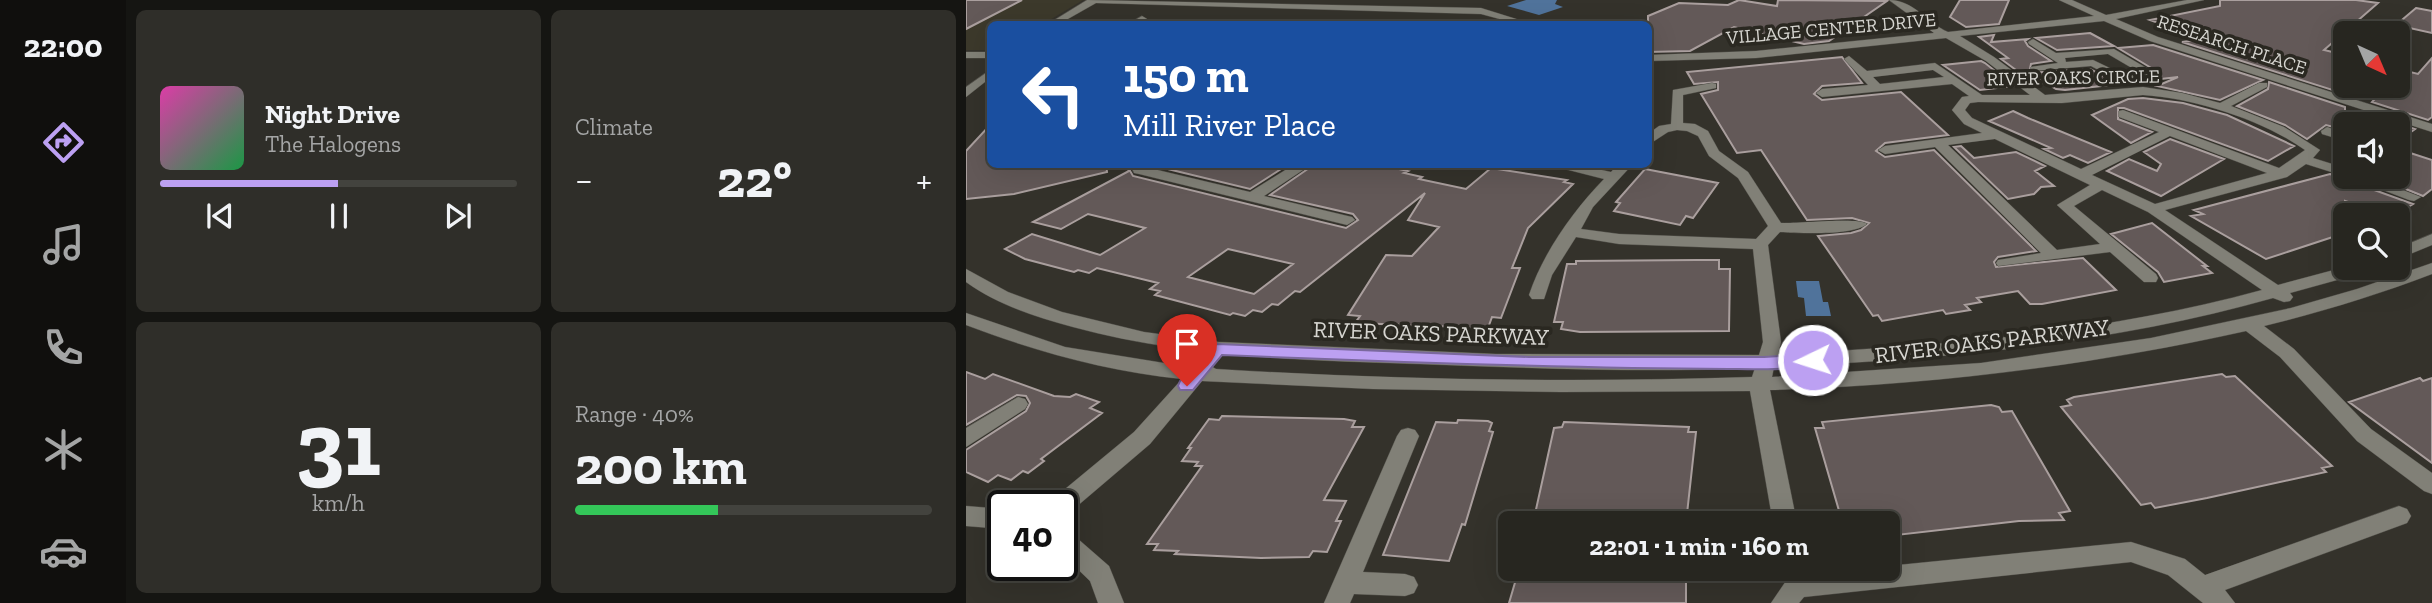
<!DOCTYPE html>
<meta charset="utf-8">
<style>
body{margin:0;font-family:"Zilla Slab",serif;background:#2f2e29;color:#f1f3f6;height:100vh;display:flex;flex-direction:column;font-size:26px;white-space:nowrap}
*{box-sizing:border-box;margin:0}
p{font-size:23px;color:#a4a5a5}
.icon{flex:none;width:38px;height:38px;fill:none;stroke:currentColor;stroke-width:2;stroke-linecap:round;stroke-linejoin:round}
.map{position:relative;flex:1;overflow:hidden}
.panel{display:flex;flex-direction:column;gap:10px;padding:10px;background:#151512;width:840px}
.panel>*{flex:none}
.top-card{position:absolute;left:21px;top:21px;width:665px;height:147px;border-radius:10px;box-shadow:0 7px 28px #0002,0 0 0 2px #43433e;background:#1a4fa0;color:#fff;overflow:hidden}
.needle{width:46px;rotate:136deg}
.buttons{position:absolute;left:1367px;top:21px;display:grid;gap:14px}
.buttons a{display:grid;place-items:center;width:77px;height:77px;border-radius:10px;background:#272620;box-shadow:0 7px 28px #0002,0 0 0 2px #43433e;font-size:35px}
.speed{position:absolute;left:21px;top:490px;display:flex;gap:14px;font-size:35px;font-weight:700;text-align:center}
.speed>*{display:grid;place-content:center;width:91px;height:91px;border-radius:50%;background:#272620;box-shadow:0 7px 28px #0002,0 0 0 2px #43433e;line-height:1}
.speed .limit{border:4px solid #111;border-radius:10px;background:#fff;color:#111}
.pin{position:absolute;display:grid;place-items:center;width:60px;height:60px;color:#fff;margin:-72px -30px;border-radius:50% 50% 50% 0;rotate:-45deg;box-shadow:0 0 7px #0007}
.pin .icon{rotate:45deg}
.me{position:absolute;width:77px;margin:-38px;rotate:266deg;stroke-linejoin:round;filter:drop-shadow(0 0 5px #0008)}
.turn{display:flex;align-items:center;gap:24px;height:147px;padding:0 21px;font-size:32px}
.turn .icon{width:91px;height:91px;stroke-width:2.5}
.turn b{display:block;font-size:49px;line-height:60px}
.big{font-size:52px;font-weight:700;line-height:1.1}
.panel .widget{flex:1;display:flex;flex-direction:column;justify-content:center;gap:10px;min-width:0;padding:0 24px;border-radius:10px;background:#2f2e29}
.panel .dial{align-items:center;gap:0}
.dial b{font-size:91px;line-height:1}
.song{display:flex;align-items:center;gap:21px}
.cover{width:84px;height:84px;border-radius:10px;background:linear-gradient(135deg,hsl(320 70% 55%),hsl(140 70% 35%))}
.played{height:7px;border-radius:4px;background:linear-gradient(90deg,#bca0f2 50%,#43433e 50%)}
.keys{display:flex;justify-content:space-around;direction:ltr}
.heat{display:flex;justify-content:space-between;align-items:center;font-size:38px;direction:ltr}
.charge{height:10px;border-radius:5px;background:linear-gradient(90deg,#34c759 40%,#43433e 0)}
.panel .tiles{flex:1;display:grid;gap:10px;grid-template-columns:repeat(2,1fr)}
.trip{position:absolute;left:532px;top:511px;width:402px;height:70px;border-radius:10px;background:#272620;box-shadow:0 7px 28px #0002,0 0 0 2px #43433e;font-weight:700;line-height:70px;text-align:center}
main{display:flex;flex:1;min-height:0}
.dock{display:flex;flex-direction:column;width:126px;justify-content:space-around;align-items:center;background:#100f0d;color:#a4a5a5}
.dock .icon{width:49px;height:49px}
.dock .on{color:#bca0f2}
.dock b{font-size:32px;color:#f1f3f6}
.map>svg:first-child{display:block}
.built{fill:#3c392b}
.water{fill:#50739b}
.building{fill:#635958;stroke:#aa9f9e;stroke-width:2;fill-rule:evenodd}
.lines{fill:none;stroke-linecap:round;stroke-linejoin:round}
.minor-casing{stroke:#504e48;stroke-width:1}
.minor{fill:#818077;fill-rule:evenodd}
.route{fill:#bca0f2;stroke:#7a689d;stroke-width:2}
.labels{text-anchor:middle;stroke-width:7;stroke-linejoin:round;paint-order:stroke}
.far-street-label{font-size:19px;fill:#d6d5d0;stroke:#2a2821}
.street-label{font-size:23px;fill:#d6d5d0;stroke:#2a2821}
</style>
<main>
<nav class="dock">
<b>22:00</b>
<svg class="icon on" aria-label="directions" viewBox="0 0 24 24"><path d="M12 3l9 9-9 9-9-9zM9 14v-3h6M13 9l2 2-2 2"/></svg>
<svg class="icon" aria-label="music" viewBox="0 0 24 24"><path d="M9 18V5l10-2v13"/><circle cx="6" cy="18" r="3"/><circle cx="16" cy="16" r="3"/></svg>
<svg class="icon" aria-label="phone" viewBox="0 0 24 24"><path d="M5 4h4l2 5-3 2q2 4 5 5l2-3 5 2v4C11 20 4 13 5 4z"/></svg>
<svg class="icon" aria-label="climate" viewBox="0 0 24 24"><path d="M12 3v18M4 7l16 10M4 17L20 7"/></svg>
<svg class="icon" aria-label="car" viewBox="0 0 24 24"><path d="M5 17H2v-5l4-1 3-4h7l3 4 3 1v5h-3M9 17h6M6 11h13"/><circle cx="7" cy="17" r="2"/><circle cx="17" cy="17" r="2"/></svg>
</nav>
<section class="panel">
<div class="tiles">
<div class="widget">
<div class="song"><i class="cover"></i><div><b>Night Drive</b><p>The Halogens</p></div></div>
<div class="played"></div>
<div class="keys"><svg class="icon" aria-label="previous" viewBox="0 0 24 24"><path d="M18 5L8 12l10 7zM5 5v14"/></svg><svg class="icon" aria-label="pause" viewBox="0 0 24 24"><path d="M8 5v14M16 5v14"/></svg><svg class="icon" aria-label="next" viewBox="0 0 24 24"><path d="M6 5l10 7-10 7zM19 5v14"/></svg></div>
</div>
<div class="widget"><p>Climate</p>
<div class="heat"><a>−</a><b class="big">22°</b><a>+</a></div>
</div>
<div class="widget dial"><b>31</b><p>km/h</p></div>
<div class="widget"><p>Range · 40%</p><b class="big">200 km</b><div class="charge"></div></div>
</div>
</section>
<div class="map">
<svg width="1466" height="603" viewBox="0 0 1466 603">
<rect width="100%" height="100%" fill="#34322b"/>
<!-- built -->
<path class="built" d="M0 0H117L77 24H24V50H0Z"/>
<!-- water -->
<path class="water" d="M560 0H591L589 4 597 7 573 15 541 6Z
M830 281H853L857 302H862L865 316H840L838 298 832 297Z"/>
<!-- building -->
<path class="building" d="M0 0H56L0 29Z
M773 0 811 6 812 0 921 1 863 41 838 44 768 27 724 51 682 52V16L713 3 762 5Z
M994 0H1043L1033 24 1000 27 984 17Z
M1254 0H1390L1412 3 1358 50 1379 55V94L1216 42 1238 39 1184 20 1254 6Z
M1450 8 1466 11V33L1430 25Z
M1124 33 1148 46 1091 50 1070 38Z
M1028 35 1025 42 1062 39 1059 41 1062 46 1085 61 1065 64 1063 73 1124 69 1153 84 1099 90 1090 89 1080 83 1069 84 1035 59 1042 58 1013 37Z
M1187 45 1297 80 1254 100 1191 86 1212 77 1169 82 1192 72 1152 48Z
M876 57 896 83 856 86 848 94 856 100 935 92 982 135 919 143 910 151 919 157 968 150 1070 251 1032 257 1028 262 1030 267 1117 258 1150 290 1076 304H1064L1052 291 1011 298 1015 302 999 305 1004 310 980 314 977 310 916 321 912 315 907 316 852 236 885 233 895 230 903 223 886 218 841 220 795 150 771 153 735 94 752 90V82L728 84 721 72Z
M1466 58V117L1462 120 1406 102 1421 86H1432V69L1452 74Z
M1015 61 1019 63 1048 86 1014 90 977 65Z
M1303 82 1379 107V130L1360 125 1341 139 1319 125 1271 106 1302 89Z
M1177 98 1217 103 1261 115 1328 146 1302 161 1158 108H1152V119L1186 132 1165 143 1126 115 1162 99Z
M1047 111 1062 118 1145 152 1122 163 1104 155 1097 158 1078 149 1085 148 1023 121Z
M1396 112 1449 129 1432 141V124H1385Z
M24 125V164H140L141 172 48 194 0 199V151Z
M1204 139 1258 159 1195 196 1141 171 1163 159 1191 171 1195 164 1178 152Z
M995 146 1008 158 1050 152 1079 166 1069 171 1088 186 1075 187 1068 194 1042 199 988 147Z
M1432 149 1466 160V189L1457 196 1415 179 1432 177Z
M160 164 167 176 380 228 392 220 387 214 304 195 349 164H410L442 171 438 173 456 177 453 179 500 189 525 168 601 180 598 182 607 184 562 228 546 268H554L535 318 526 317 522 328 389 323 394 316 382 315 420 255 446 256 473 227 442 220 459 193 334 292 329 291 312 305 306 304 296 312 287 310 279 316 267 313 264 315 189 295 194 291 184 289 192 283 131 268 123 273 112 270 108 272 59 259 39 249 66 234 134 255 179 228 122 214 95 229 67 222 163 171ZM262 249 327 264 288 294 222 277Z
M181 164H323L284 189Z
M679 169 752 183 727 218 720 216 714 225 648 211 654 203 650 202Z
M1364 174 1447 204 1429 215H1421L1379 201V233L1300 259 1225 216 1237 214 1228 210Z
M1186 223 1241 266H1237L1246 273 1198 282 1192 272 1145 234Z
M730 260H753V269H764L763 331 614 332 595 329 597 322H588L601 264H610V261Z
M0 372 19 379 27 374 88 396 104 397 110 394 133 402 124 408 136 413 75 459 78 461 62 473 57 471 45 480 32 475 22 482 0 472V450L60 411 64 403 60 396 51 395 0 425Z
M1256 374 1260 377 1269 376 1366 466 1356 468 1360 472 1241 498 1189 508 1185 503 1175 505 1095 407 1105 405 1101 400 1108 397Z
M1454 378 1457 381 1466 378V463L1383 402Z
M1025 405 1033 407 1036 412 1046 411 1104 511 1093 513 1098 520 1053 521 922 536V523L876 521 849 428H858L856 422Z
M256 416 378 419 389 421 386 427H398L358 500 380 501 370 521H375L361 552 347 551 343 557 295 558 209 554 212 551 188 550 192 544H181L236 466H229L232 462 216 461 225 448H222L243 419 253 420Z
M492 420 522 421 526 423 523 431 527 432 499 525 496 524 483 561 417 555 470 422 491 423Z
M598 422 723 427 722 432H730L720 523H567L588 428 596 427Z
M553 569H720V603H543Z"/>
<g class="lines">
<!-- minor casing -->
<g class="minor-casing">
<path id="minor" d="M121 0 515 8 566 24H552L515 14 130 3 93 24H82Z
M923 0C948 0 961 23 982 32L1128 16 1093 0H1106L1140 15 1221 0H1238L1150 19 1192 37 1466 124V132L1184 41 1138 21 994 36 1028 57 1079 95 1177 87 1216 93 1254 103 1293 83H1301V87L1265 106 1318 127 1354 150 1347 158 1379 168 1381 177 1340 164 1321 177 1199 210 1312 285 1379 267 1402 268 1400 272 1324 293 1327 297 1324 301 1318 302 1307 298C1145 344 976 359 808 367L806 377 1015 363 1185 338 1325 308 1391 289 1466 263V274C1411 295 1355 312 1298 326L1328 349 1405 429 1466 473V494L1458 491 1391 441 1314 357 1280 331C1123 366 964 385 804 390L831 523H807L784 391 595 392 407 389 236 381 184 444 103 513 96 515V506H84L87 499 168 432 216 379C140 371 71 352 0 325V313L99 347 198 363 227 366 236 361 250 369C427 380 608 383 786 377L789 368C678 373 565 368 454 364 337 360 221 358 107 327 70 317 32 305 0 282V269L42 292 96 312 178 332 253 342 530 354 793 355 797 342 787 249 653 244 610 237 586 275 578 299H566L563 295C577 253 607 211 638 179L579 164H608L645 172 652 164H667L627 207 615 229 653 234 790 239 802 226 772 178 743 156 732 136 721 131 711 130 702 132 682 145V134L693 126 705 124 707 90 746 83 750 84V88L717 95V123L729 124 742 131 753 151 782 172 815 223C831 224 893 217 901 224 887 236 833 233 814 232L802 245 815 342 812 354C974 346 1139 333 1296 290L1182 212 1136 190 1108 206 1190 274 1192 278 1190 282H1178L1144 252 1032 266 1030 263 1032 260 1075 253 969 147 919 154 912 150 919 146 1016 133 998 124 986 110 996 97 1003 96 986 84 856 97 850 93 856 89 902 85 878 59 883 56 901 71 969 63 1016 95H1064L1020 61 980 38 790 58 682 61V55L790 51 968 33ZM967 70 978 77 914 84 907 77ZM1177 95C1228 98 1297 120 1339 150L1313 168 1157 110 1153 111V117L1193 132 1115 169 1006 118 999 110 1004 103 1012 102 1096 103ZM1204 136 1301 173 1189 204 1126 175ZM1029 139 1124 185 1091 205 1134 244 1091 250 982 145Z
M176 16 181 19C176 25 169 25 162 24Z
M1067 39 1090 53 1148 49 1189 73 1164 79 1167 82 1161 85 1125 66 1065 71V67L1092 63 1063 44 1062 42ZM1142 54 1171 71 1154 73 1127 60 1100 62 1099 58Z
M0 52H24V58H0Z
M24 70V78L0 97V87Z
M1361 127 1379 133V141L1356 134 1355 131Z
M164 164H178L179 167 284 192 329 164H346L298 196 386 217 389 220 381 225 173 174 168 173Z
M1383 177H1403L1455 197 1448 201 1443 200Z
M1466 234V245L1432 259V248Z
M52 397 59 399 62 404 59 409 0 447V428Z
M442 428 449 430 453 436 397 572 439 574 448 577 452 585 448 593 439 596 388 594 384 603H358L431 436 435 430Z
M0 506 37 509V529L0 526Z
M1433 506 1441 509 1445 516 1441 523 1259 590 1269 603H1237L1202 575 1165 562 838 597 833 603H805L822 578 831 575 922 569V566L1165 542 1219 559 1239 575Z
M96 529 104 532 143 566 158 603H132L124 581 96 554Z"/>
</g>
<!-- minor -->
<use href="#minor" class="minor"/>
</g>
<!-- route -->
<path class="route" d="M251 344 563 357H798L847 354 856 360C847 372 779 369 762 369 593 368 425 362 256 355L227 390H214L212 386 214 381 245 345Z"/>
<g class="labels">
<!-- far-street labels -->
<g class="far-street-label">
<text transform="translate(865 28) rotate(-5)" y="7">VILLAGE CENTER DRIVE</text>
<text transform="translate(1266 44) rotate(18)" y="7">RESEARCH PLACE</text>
<text transform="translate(1107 77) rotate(-1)" y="7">RIVER OAKS CIRCLE</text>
</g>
<!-- street labels -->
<g class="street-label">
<text transform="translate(465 333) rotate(2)" y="8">RIVER OAKS PARKWAY</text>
<text transform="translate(1026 341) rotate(-7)" y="8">RIVER OAKS PARKWAY</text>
</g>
</g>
</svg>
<div class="buttons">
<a><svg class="needle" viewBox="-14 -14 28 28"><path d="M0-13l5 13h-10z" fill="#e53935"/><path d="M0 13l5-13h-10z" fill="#a4a5a5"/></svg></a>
<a><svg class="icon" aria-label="sound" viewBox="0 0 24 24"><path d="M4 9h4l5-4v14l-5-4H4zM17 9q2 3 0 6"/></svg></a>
<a><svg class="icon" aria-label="search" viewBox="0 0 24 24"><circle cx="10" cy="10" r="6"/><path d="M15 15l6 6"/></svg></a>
</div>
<div class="speed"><div class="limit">40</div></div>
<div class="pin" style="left:221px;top:386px;background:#d93025"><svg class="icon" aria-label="arrive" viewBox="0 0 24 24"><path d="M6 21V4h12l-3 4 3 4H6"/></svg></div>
<svg class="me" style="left:847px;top:360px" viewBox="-20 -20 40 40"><circle r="17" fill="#bca0f2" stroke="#fff" stroke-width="3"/><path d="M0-11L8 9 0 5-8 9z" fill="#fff"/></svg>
<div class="trip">22:01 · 1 min · 160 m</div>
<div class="top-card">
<div class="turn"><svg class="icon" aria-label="left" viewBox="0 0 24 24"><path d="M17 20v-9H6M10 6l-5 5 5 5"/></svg><div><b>150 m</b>Mill River Place</div></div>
</div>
</div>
</main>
